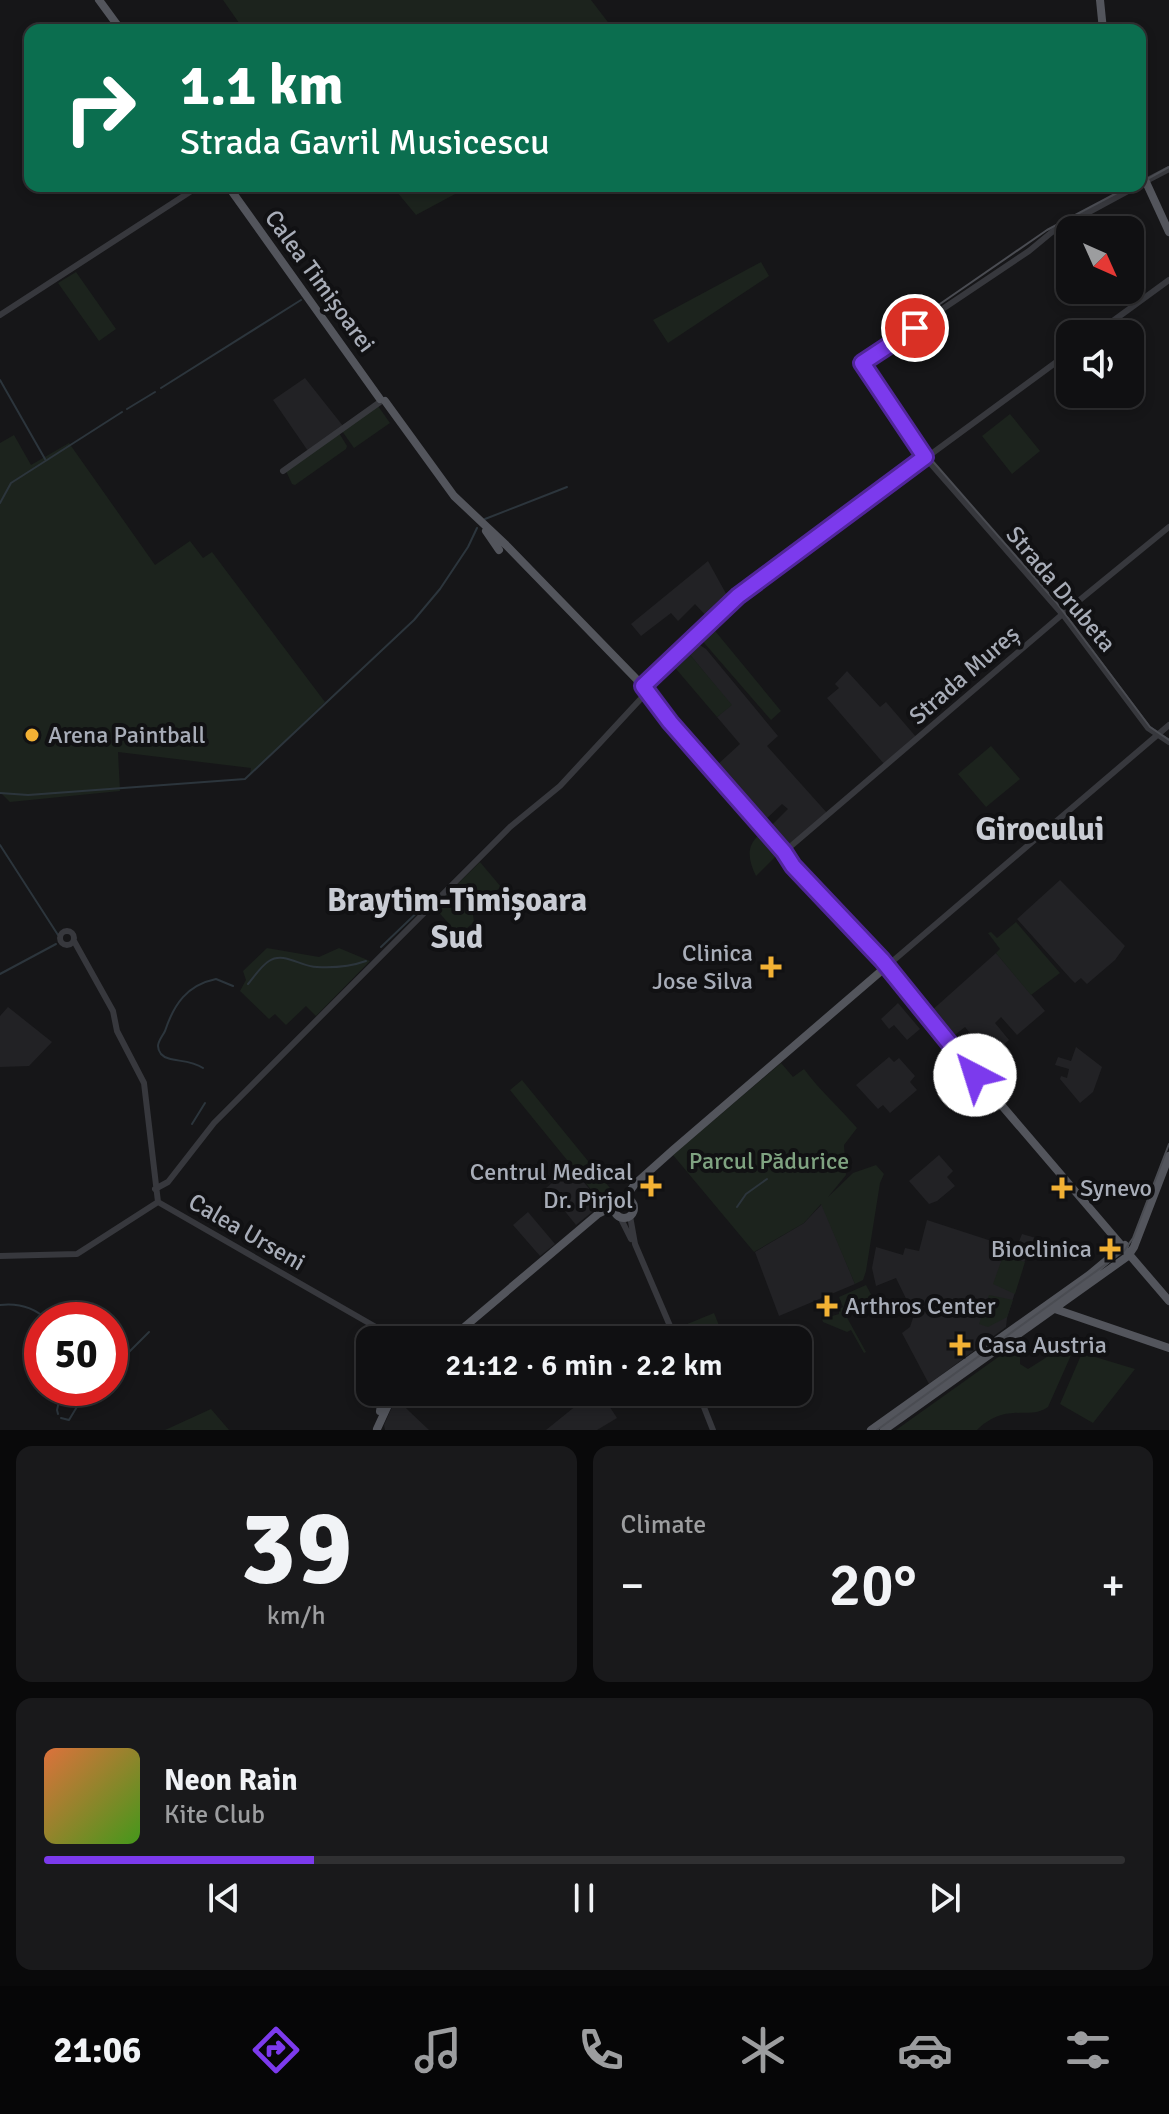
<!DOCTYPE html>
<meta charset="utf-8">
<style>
body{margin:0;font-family:Signika,sans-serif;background:#19191b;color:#f1f3f6;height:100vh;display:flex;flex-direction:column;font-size:30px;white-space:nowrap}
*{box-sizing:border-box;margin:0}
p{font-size:26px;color:#9c9d9f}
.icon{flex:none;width:44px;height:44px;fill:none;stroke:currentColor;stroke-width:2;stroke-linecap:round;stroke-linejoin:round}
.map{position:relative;height:1430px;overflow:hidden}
.side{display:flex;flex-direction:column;gap:16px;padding:16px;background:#09090a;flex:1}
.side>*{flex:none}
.guide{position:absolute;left:24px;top:24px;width:1122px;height:168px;border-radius:16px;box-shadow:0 4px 12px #0003,0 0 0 2px #303032;background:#0b6e4f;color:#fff;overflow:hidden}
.needle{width:52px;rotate:135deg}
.controls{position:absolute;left:1056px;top:216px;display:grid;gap:16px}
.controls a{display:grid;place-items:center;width:88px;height:88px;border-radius:16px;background:#101012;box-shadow:0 4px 12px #0003,0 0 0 2px #303032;font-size:40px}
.speed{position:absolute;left:24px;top:1302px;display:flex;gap:16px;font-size:40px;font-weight:700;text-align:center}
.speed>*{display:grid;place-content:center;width:104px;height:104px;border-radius:50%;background:#101012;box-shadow:0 4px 12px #0003,0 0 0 2px #303032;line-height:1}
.speed .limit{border:12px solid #d22;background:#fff;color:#111}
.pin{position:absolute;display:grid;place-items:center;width:68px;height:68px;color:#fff;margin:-34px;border:4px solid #fff;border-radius:50%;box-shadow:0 2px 8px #0007}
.me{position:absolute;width:88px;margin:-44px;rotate:320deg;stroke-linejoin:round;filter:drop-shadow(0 0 6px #0008)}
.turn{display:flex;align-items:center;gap:28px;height:168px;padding:0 24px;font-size:36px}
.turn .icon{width:104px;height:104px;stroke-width:2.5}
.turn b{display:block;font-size:56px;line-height:68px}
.big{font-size:60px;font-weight:600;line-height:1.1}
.side .tile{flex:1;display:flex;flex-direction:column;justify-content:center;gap:12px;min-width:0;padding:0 28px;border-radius:16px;background:#19191b}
.side .dial{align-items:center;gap:0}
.dial b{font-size:104px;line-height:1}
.song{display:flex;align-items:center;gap:24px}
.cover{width:96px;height:96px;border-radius:12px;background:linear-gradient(135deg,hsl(20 70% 55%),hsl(100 70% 35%))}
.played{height:8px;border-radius:4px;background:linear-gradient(90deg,#7c3aed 25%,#303032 25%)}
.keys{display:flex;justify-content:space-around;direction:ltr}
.heat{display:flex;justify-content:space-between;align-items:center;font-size:44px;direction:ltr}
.side .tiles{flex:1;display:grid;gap:16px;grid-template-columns:1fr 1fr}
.tile:last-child{grid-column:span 2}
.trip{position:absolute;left:356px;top:1326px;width:456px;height:80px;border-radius:16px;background:#101012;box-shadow:0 4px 12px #0003,0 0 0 2px #303032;font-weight:600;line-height:80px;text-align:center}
.menu{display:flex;height:128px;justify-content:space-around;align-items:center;background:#060607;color:#9c9d9f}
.menu .icon{width:56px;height:56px}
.menu .active{color:#7c3aed}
.menu b{font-size:36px;color:#f1f3f6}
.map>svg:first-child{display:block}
.built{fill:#222225}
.green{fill:#1c231d}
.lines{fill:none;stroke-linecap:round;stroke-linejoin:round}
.stream{stroke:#2c353c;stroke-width:2}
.minor{stroke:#37383d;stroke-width:6}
.major{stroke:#53555c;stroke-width:8}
.tram{stroke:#4a4c52;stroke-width:2}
.route-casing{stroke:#51269a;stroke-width:20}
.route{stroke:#7c3aed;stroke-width:14}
.poi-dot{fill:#f2b134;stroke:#111113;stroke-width:3}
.labels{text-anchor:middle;stroke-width:8;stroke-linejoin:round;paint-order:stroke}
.street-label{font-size:24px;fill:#a8adb8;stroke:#111113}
.poi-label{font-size:24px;fill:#a8adb8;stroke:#111113;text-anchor:start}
.park-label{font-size:24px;fill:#7fa381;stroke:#111113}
.district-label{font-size:32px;font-weight:bold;fill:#c9ccd4;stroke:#111113}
</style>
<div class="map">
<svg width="1169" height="1430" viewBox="0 0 1169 1430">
<rect width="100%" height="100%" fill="#161618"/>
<!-- built -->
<path class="built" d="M305 378 343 426 308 451 273 400Z
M708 561 729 599 709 619 695 604 678 621 671 613 641 636 631 624Z
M695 642 706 649 778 736 767 746 828 814 789 848 770 827 788 809 782 804 764 821 716 766 740 744 717 717 731 705 686 650Z
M847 671 880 707 886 702 917 738 885 765 827 698 839 688 835 684Z
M1060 880 1125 946 1115 960 1087 984 1081 978 1075 983 1070 978 1017 919Z
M996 953 1045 1011 1017 1035 1001 1017 995 1023 1009 1040 990 1057 965 1027 951 1038 930 1012Z
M898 1003 920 1029 907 1040 894 1025 889 1029 881 1019Z
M8 1007 52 1042 29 1066 0 1067V1016Z
M1076 1047 1102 1067 1093 1092 1080 1103 1060 1079 1061 1076 1067 1078 1069 1069 1055 1065 1058 1057 1071 1061Z
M889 1057 894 1062 899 1058 915 1076 910 1082 917 1090 890 1113 883 1105 878 1109 856 1085Z
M939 1155 953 1171 947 1177 955 1186 937 1201 929 1204 909 1181Z
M571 1167 602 1204 576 1225 546 1188Z
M822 1204 855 1284 779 1316 755 1252 804 1223Z
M528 1212 555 1244 540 1256 513 1225Z
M927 1220 1016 1249 1022 1234 1043 1240 1025 1260 1007 1318 1006 1327 929 1384 902 1333 910 1327 914 1315 896 1278 876 1286 872 1268 876 1247 903 1255 905 1248 919 1251Z
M593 1392H600L617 1418 597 1430H546Z
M396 1398 410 1412 429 1430H385L384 1425Z"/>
<!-- green -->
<path class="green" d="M223 0H591L614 30H244Z
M392 186H470L416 215Z
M761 262 769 276 668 343 653 320Z
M76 272 116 329 99 341 58 283Z
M378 406 390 423 354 448 342 431Z
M1010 414 1040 451 1012 474 982 436Z
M339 433 347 446 346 449 295 485 292 484 286 471Z
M14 435 31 465 69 443 155 565 190 541 203 558 212 552 325 702 250 775 251 768 118 752 120 791 10 802 0 792V443Z
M711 626 781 711 771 720 699 637Z
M686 650 732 705 717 717 671 663Z
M991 746 1020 779 986 807 958 774Z
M759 835 776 856 756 876C749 861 745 847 759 835Z
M480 862 501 887 489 896 492 901 473 915 474 922 459 935 434 907Z
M1016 922 1060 973 1031 995 996 953 1000 949 988 933 991 932 997 938Z
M267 948 319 957 339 948 370 961 316 1016 306 1006 286 1025 275 1014 269 1019 240 991 246 980 243 971Z
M781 1063 793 1077 804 1069C820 1091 840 1108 857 1128L844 1145 846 1175 828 1197 853 1173 876 1165 884 1174 880 1183 866 1271 863 1280 855 1284 821 1204 804 1223 754 1252 673 1155Z
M522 1080 614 1193 602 1203 510 1090Z
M1003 1256 1025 1262 1015 1294 993 1284Z
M866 1285 874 1300 845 1314 866 1352 864 1353 851 1330 847 1332 823 1322 822 1319 839 1314V1309L843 1307 839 1297Z
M989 1295 1013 1300 1007 1317 988 1327 979 1324Z
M714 1313 720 1328 759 1332 735 1340H686L680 1327Z
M1011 1348 1020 1349V1364L1028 1369 1058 1350 1072 1353 1048 1407C1029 1421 1007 1401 977 1430H896Z
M1082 1353 1135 1369 1093 1423 1060 1404Z
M211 1409 229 1430H165Z"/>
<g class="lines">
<!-- stream -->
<path class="stream" d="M0 380 45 459
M161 388 301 300
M127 409 155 392
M0 503 11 483 122 412
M485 519 567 487
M0 793 28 795 245 779 414 620 440 589 468 547 477 528
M0 845 58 935
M381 947 427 903
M0 974 56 944
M248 984C254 977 261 966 269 961 284 951 301 967 317 967 334 968 349 967 366 961
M203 1068C188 1058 169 1063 161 1054 154 1045 161 1039 165 1031 174 1004 187 985 216 979L233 986
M192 1124 205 1103
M737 1207 746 1194 767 1179
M0 1305C18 1303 34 1307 47 1320
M110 1371 149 1332
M58 1414 57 1410 62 1388
M61 1418 69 1420 78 1405 96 1388"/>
<!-- minor -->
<path class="minor" d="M1144 182 1169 169
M1137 186 1052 232 1029 251 862 363 924 456 1064 616 1148 728 1169 742
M0 315 199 186
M1095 334 1169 280
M283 471 380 402
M643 686 738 596 1070 352
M784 852 1065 612 1169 527
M60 938a7 7 0 1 1 14 0a7 7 0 1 1-14 0Z
M74 941 113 1011 117 1031 144 1083 158 1202
M887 966 1169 725
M155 1189 168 1182 214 1123 510 827 560 786 648 691
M158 1202 381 1330 393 1340
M630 1216 635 1244 676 1340
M620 1217 631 1239
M0 1256 77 1254 158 1202
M698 1392 713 1430"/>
<!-- major -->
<path class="major" d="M99 0 121 30
M1100 0 1103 30
M1140 169 1169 232
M228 186 380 399
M385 401 454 496 506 545
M486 531 499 550
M507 546 648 691 670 722 774 843 784 852 793 866
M788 864 816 890 853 932
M850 928C885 958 909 996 938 1031 1015 1121 1092 1211 1169 1301
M614 1208a10 10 0 1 1 20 0a10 10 0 1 1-20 0Z
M624 1199 635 1184 673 1150 887 966
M1052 1308 1169 1348
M449 1340 598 1214 614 1206
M380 1411 383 1392
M377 1429 394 1392
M871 1430 1089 1275 1125 1245
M884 1430 1128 1256 1134 1247 1169 1156"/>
<!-- tram -->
<path class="tram" d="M1140 183 1169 167
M1130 186 1047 230 869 353 865 361 923 450 1056 602 1150 727 1169 740
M877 1430 1124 1251 1133 1238 1169 1144"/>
</g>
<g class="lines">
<!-- route casing -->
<g class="route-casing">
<path id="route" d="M915 328 862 363 925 457 738 596 643 686 670 722 784 852 793 866 882 960 975 1075"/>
</g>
<!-- route -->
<use href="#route" class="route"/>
</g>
<!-- markers -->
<g class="poi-dot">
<circle cx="32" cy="735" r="8"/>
<path d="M767 955h8v8h8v8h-8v8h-8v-8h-8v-8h8z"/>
<path d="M647 1174h8v8h8v8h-8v8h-8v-8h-8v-8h8z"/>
<path d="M1058 1176h8v8h8v8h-8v8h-8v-8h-8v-8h8z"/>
<path d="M1106 1237h8v8h8v8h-8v8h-8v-8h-8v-8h8z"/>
<path d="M823 1294h8v8h8v8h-8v8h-8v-8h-8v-8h8z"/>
<path d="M956 1333h8v8h8v8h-8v8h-8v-8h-8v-8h8z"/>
</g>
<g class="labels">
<!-- street labels -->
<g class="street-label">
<text transform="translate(320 281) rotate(54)" y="8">Calea Timișoarei</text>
<text transform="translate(1061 589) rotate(50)" y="8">Strada Drubeta</text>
<text transform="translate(964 675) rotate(-41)" y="8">Strada Mureș</text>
<text transform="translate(247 1232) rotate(30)" y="8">Calea Urseni</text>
</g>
<!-- poi labels -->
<g class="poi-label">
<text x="48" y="743">Arena Paintball</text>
<text x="753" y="961" text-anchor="end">Clinica<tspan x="753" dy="28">Jose Silva</tspan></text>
<text x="633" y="1180" text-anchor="end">Centrul Medical<tspan x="633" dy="28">Dr. Pirjol</tspan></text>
<text x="1080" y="1196">Synevo</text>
<text x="1092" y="1257" text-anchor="end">Bioclinica</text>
<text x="845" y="1314">Arthros Center</text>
<text x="978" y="1353">Casa Austria</text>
</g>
<!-- park labels -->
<g class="park-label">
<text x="769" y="1169">Parcul Pădurice</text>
</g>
<!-- district labels -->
<g class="district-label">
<text x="1040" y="840">Girocului</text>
<text x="457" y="911">Braytim-Timișoara<tspan x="457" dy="37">Sud</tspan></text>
</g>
</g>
</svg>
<div class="controls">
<a><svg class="needle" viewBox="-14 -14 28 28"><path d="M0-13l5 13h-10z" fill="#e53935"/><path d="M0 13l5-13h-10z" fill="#9c9d9f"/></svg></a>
<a><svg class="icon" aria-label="sound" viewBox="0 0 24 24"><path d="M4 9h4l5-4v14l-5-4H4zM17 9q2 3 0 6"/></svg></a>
</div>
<div class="speed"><div class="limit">50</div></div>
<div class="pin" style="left:915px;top:328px;background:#d93025"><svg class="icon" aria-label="arrive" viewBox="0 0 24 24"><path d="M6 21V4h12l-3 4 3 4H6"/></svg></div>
<svg class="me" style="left:975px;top:1075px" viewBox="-20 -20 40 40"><circle r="19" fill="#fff"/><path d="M0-13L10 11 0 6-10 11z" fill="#7c3aed"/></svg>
<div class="trip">21:12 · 6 min · 2.2 km</div>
<div class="guide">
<div class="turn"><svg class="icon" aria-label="right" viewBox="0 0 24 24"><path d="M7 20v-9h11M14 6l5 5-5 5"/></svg><div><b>1.1 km</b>Strada Gavril Musicescu</div></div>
</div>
</div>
<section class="side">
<div class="tiles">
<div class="tile dial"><b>39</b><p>km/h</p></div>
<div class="tile"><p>Climate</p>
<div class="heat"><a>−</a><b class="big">20°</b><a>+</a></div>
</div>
<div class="tile">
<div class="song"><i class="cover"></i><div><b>Neon Rain</b><p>Kite Club</p></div></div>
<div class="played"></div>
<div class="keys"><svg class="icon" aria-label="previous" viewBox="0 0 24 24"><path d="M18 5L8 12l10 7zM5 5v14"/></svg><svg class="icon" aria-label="pause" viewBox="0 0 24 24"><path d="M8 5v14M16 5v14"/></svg><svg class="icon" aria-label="next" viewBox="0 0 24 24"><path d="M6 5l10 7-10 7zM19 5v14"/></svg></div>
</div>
</div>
</section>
<nav class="menu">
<b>21:06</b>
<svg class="icon active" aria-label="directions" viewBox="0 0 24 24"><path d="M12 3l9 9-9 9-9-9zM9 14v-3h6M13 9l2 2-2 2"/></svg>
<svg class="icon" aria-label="music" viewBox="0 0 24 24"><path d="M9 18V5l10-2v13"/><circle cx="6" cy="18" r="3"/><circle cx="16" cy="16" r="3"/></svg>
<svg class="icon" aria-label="phone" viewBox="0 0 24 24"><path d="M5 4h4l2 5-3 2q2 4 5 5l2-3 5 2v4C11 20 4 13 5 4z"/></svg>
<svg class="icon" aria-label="climate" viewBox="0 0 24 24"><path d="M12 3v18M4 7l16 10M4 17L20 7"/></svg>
<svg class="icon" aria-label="car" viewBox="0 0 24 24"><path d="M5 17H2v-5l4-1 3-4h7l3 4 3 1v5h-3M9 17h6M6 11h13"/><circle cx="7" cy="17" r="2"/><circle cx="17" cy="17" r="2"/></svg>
<svg class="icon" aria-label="filters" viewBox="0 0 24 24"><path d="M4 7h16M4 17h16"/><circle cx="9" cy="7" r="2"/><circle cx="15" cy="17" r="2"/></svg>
</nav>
